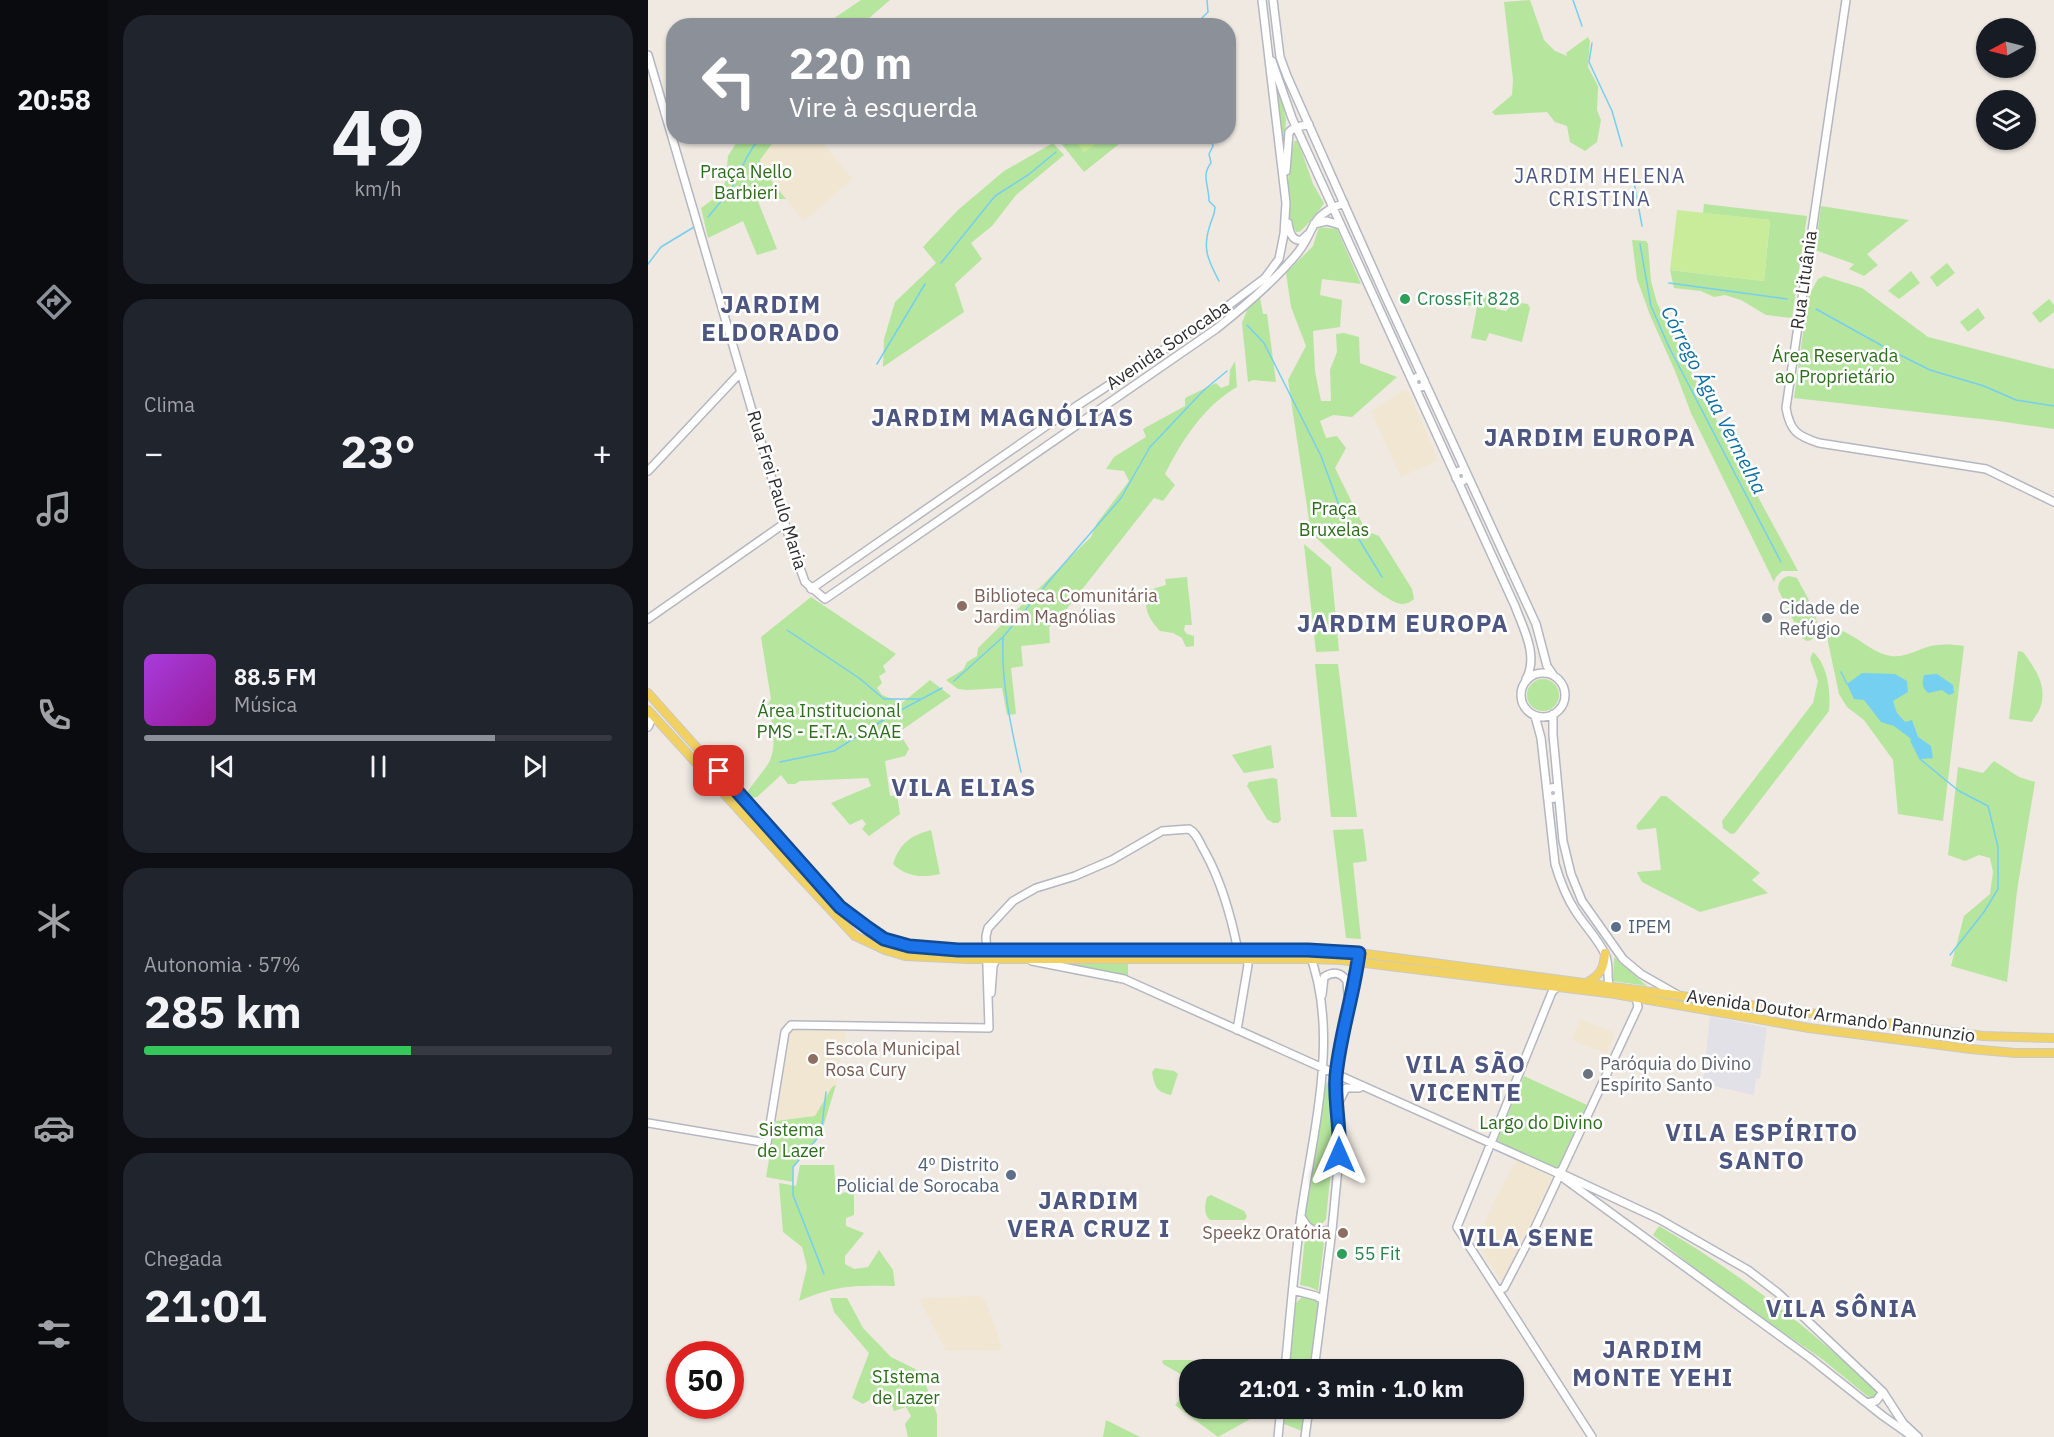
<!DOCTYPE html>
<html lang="pt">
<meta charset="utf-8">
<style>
body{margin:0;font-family:"IBM Plex Sans",sans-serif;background:#20242c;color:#f1f3f6;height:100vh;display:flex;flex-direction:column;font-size:22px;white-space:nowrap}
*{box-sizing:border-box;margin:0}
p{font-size:20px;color:#9ea1a6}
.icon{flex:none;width:33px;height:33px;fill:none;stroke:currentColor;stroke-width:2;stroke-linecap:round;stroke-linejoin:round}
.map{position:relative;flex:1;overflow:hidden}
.panel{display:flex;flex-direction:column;gap:15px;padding:15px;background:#0d0f14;width:540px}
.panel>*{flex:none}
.top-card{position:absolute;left:18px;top:18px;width:570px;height:126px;border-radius:24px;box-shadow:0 2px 4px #0004;background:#8c9099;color:#fff;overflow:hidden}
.needle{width:39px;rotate:263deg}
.controls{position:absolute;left:1328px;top:18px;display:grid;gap:12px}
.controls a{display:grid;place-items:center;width:60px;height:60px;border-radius:50%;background:#171b24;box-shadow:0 2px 4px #0004;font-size:30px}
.speed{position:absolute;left:18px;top:1341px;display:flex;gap:12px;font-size:30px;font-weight:700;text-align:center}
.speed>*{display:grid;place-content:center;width:78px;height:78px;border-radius:50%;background:#171b24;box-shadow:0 2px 4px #0004;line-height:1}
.speed .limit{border:9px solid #d22;background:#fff;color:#111}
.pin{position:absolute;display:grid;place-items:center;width:51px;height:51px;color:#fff;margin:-26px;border-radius:12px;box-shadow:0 3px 9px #0006}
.me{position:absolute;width:66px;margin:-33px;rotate:0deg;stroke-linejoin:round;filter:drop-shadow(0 0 4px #0008)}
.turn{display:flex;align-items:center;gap:21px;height:126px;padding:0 24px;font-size:27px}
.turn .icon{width:78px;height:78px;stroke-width:2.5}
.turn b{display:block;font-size:42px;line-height:51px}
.big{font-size:45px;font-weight:800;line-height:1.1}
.panel .tile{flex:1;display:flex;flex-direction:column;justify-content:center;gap:9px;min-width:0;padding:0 21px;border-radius:24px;background:#20242c}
.panel .dial{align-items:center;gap:0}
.dial b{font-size:78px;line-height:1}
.song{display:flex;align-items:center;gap:18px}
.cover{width:72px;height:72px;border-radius:9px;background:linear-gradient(135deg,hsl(280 70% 55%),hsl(300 70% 35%))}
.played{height:6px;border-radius:3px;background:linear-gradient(90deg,#8c9099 75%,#363941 75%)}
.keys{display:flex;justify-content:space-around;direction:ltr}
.heat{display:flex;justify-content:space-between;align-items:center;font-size:33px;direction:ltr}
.charge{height:9px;border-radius:4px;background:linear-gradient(90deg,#34c759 57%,#363941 0)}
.trip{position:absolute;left:531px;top:1359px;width:345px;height:60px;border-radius:24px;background:#171b24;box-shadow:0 2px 4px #0004;font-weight:800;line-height:60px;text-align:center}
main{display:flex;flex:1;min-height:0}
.dock{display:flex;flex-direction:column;width:108px;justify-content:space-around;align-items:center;background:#090b0e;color:#9ea1a6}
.dock .icon{width:42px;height:42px}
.dock .on{color:#8c9099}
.dock b{font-size:27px;color:#f1f3f6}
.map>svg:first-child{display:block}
.industrial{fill:#e3e1e8}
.education{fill:#f0e6d1}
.green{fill:#b6e59e}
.pitch{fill:#c9ec9a}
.water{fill:#75cff0}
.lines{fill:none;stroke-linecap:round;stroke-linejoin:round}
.stream{stroke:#75cff0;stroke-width:1.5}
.secondary-casing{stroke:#b4b7c1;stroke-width:10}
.primary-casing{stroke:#c9c9c9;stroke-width:10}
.secondary{stroke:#fff;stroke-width:7}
.primary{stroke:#f2d163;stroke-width:8}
.route-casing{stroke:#114b97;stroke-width:15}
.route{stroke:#1a73e8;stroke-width:10}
.leisure-dot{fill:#2e9e5b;stroke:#fff;stroke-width:2}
.education-dot{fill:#8d6e63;stroke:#fff;stroke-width:2}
.worship-dot{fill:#6b7280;stroke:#fff;stroke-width:2}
.service-dot{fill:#5c6f8a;stroke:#fff;stroke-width:2}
.labels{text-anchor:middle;stroke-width:5;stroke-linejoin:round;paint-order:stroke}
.park-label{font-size:18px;fill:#2c6e1b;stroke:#fff}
.street-label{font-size:18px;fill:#2e2e2e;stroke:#fff}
.leisure-label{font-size:18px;fill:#27864d;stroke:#fff;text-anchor:start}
.education-label{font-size:18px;fill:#785e54;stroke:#fff;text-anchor:start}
.worship-label{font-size:18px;fill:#5b616d;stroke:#fff;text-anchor:start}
.service-label{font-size:18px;fill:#4e5e75;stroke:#fff;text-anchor:start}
.neighbourhood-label{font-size:20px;letter-spacing:1.5px;fill:#4d5680;stroke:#fff}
.water-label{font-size:20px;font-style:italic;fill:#0d6fa3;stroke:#fff}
.district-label{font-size:24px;font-weight:bold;letter-spacing:1.5px;fill:#4d5680;stroke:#fff}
</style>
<main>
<nav class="dock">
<b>20:58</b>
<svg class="icon on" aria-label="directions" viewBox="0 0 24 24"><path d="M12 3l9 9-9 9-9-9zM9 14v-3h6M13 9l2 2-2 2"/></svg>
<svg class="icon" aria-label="music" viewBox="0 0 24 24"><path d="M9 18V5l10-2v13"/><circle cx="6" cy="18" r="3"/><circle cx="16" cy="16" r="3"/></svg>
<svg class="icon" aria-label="phone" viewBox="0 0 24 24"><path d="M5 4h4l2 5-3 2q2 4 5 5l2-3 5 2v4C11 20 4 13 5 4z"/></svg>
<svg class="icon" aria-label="climate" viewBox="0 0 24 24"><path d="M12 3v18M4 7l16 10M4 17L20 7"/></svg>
<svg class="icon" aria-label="car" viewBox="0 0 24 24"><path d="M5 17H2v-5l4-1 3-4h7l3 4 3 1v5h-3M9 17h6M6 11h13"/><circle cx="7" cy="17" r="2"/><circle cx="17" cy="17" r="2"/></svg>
<svg class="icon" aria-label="filters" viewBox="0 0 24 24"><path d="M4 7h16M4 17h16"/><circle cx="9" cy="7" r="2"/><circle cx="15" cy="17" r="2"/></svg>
</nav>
<section class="panel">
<div class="tile dial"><b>49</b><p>km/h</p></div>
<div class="tile"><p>Clima</p>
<div class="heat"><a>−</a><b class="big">23°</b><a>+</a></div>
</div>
<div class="tile">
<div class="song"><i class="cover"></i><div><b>88.5 FM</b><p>Música</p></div></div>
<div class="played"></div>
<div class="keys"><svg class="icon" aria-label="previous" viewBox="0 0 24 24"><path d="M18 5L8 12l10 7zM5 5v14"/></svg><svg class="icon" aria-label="pause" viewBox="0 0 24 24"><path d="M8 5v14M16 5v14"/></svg><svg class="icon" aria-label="next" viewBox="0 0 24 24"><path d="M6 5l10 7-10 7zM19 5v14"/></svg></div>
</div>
<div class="tile"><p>Autonomia · 57%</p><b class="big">285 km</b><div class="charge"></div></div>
<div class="tile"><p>Chegada</p><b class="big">21:01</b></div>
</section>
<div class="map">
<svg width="1406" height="1437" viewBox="0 0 1406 1437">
<rect width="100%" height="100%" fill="#efe9e1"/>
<!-- industrial -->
<path class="industrial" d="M1062 1016 1119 1028 1112 1078 1108 1079 1106 1095 1055 1084Z"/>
<!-- education -->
<path class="education" d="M129 137H170L204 179 156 221 114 169 112 160Z
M757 390 761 393 790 460 753 477 723 411Z
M932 1019 967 1033 959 1054 924 1040Z
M146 1029 198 1031 188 1085 167 1116 128 1121 142 1033Z
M868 1160 905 1177 854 1282 829 1244 844 1206Z
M331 1296 337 1300 354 1347 353 1350 298 1351 272 1300 274 1298Z"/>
<!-- green -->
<path class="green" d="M213 0H242L213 25H176Z
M882 0 896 40 907 51 919 56 918 53 940 37 942 41 940 67 950 86 949 110 953 120 949 142 937 151 922 142 919 126 907 122 899 112 847 115 844 112 864 95 865 80 856 2Z
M627 87 631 89 638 119 636 153Z
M92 137H129L112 160 114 169 138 199H109L129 249 109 255 95 221 60 238 53 208 71 195 78 180 80 156Z
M408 137H473L476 140 436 172Z
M646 141H650L665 184 676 203C673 209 656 229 651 232H648C632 205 642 169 646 141Z
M405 143 416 155 368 195 344 226 323 243 334 259 307 284 316 312 235 367 236 339 247 302 288 263 275 247 310 210 356 171Z
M1056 204 1159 216 1144 318 1118 315 1093 300 1077 295 1066 297 1053 291 1026 288 1022 270 1116 281 1122 220 1055 213Z
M1173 206 1261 220 1219 254 1230 265 1216 276 1201 269 1206 264 1167 250Z
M671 227 689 229 713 284 674 279 672 295 694 300 692 327 665 331 667 371 673 401H683L682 370 689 352 688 334 696 333 711 337 712 363 749 377 704 417 685 415 672 421 678 438 689 436 698 448 687 468 718 531 731 536 764 589 766 599C763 602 758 604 753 604 732 600 681 549 663 533L640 380 658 346 643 307 638 273 665 246Z
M984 240 998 241 1000 244 1003 281 1009 303 1052 389 1150 571H1134L1128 577 1126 582 1043 413 1027 371 1002 315 989 279Z
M1299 263 1307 273 1289 287 1282 277Z
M1263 271 1272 283 1251 299 1240 291Z
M1176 276 1214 288 1280 337 1406 369V429L1350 421 1146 398 1160 297 1170 279Z
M812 295 831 298 846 297 848 309 858 311 867 302 880 304 882 308 874 342 841 333 838 341 823 338 829 307 812 304Z
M612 298 615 314H619L628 382 605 380 600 382 594 323 599 310Z
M1401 299 1406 305V312L1392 323 1384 313Z
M1330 308 1337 318 1320 332 1312 322Z
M587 361 589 387C556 406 534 440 517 474L527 485 515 501 506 498 425 601 409 621 401 627 402 643 373 646 375 666 363 668 368 714 359 715 354 688 319 690 310 689 298 680 315 670 319 662 329 656 330 648 443 537 449 523 481 481 476 471 458 469 466 457 498 437 495 429 537 406V398L568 383 573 388 581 385 582 370Z
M656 544 683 567 691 651 668 652Z
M1141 576 1149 578C1156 592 1185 636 1159 641L1154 638 1130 589C1131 581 1133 578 1141 576Z
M539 577 544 625H537L536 630 539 634 546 636V646L538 647 534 638 525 633 512 631C500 618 494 607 501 590L518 585 517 579Z
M163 597 248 654 235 666 238 672 231 676 234 683 229 688 234 695 254 703 282 680 303 696 251 732 261 749 257 756 237 761 242 796 249 795 252 814 221 836 214 829 218 824 214 819 202 825 183 803 223 786 220 778 152 781 147 784H140L133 775 109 797 102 798 100 796V791C106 782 114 773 120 764 130 747 124 722 120 704L123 699 113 637Z
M1179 628C1204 628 1219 652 1243 656 1257 658 1270 649 1283 646 1295 644 1304 644 1316 646L1295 821 1250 814 1245 760 1216 720 1199 707 1191 694 1180 642Z
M1370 651 1375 652C1386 667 1399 684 1393 705 1392 711 1387 716 1384 722L1361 719Z
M1165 652C1180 665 1183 692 1181 711L1087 833 1083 834 1075 828 1074 821 1165 703 1170 681 1162 659Z
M667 664H690L709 817H683Z
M879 695a16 16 0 1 1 32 0a16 16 0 1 1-32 0Z
M623 745 626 768 596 773 584 755Z
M1346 761 1371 777 1387 782 1369 891 1359 982 1303 966 1316 916 1342 894 1345 872 1342 858 1331 855 1317 861 1300 855 1310 767 1335 773Z
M624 778 629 779 633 820 630 823H625L619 819 599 786 601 782Z
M1013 796H1018L1112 873 1104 880 1120 893 1052 912 994 882 989 872 1013 870 1008 828 990 830 988 826Z
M715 829 719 861 705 863 713 939 698 938 685 830Z
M283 830 292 874C275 878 258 877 245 864 252 843 262 836 283 830Z
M966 957 999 986 965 981Z
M411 963H480V976Z
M507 1068 526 1071 530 1074 523 1095C508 1092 507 1087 504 1072Z
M876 1076 939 1105 910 1168H905L849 1141Z
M679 1082 685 1085 687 1130 678 1219C674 1226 668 1226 661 1224L656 1212 672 1109Z
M188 1085 173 1134 145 1167V1182L118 1177 128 1121 167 1116 184 1087Z
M152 1165H186L188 1193 206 1192V1215L198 1218V1226L216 1233 197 1256V1264L206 1269 220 1267 231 1250 245 1270 247 1286C208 1285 187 1285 151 1301L159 1267 154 1247 135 1232 131 1183 148 1186Z
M563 1195 596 1211 599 1216 597 1220H562C555 1214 557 1205 559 1197Z
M1011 1226C1092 1273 1164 1330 1232 1394L1223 1399 1174 1359 1080 1295 1005 1235Z
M660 1237 670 1239 676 1243 670 1291 662 1287 652 1285 657 1238Z
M659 1296 666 1298 671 1304 663 1369 640 1370 648 1303 654 1297Z
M182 1298H199L215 1328 243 1357 273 1372 289 1414V1437H260L257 1424 263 1416 258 1407 246 1411 238 1390 215 1404 204 1398 221 1353 186 1312Z
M516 1360H544L547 1362V1369L542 1370 541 1379 515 1364 514 1361Z
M556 1363 627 1365V1369H554Z
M541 1389 542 1408 623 1409 622 1419 604 1418 570 1437 527 1405Z
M636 1409H658L654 1431 636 1424Z
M458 1420 492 1437H455Z"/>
<!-- pitch -->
<path class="pitch" d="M424 137H459L436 152Z
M1029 210 1122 220 1116 281 1022 270Z"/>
<!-- water -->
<path class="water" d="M1214 673 1247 674 1259 681 1260 692 1245 701 1249 713 1257 722 1264 720 1270 737 1283 746 1285 758 1272 759 1262 738 1246 726 1233 722 1216 700 1206 699 1199 684Z
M1289 674 1305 685 1306 693 1301 695 1294 690 1280 693C1274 688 1274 683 1276 675Z"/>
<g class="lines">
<!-- stream -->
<path class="stream" d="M925 0 934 26
M549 23 560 12 559 0
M944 43 941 62 964 111 974 146
M564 136 563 140 565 146 561 154 563 163C553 175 561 186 561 201L567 207C567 215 564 218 562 225 554 249 560 260 571 281
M418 144 428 136
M984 171 994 226
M60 217 82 191 99 157 112 136
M992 244 1003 306 1021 347 1133 562
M293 263 347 196 380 175 408 152
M0 264 13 247 46 227
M1021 283 1139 299
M1168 309 1240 349 1282 370 1336 386 1368 400 1406 406
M599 325 616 343 673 456 692 508 734 577
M229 364 277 284
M139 630 211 678 236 699H272
M355 637C353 683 363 727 373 772
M1193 672 1199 684
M306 681 355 637 407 574 473 498 502 447 556 390 579 371
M1263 741 1272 759 1311 791 1340 806 1350 847V889L1336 912 1302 955
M132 762 186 751 240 717 294 688
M176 1274 145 1195V1167L173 1134 178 1092"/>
<!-- secondary casing -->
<g class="secondary-casing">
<path id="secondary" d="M625 0 632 57 639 76 734 289 888 624 899 666 906 676
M1198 0 1138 408C1142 431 1149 436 1171 443L1338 469 1406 502
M0 55 141 537 157 582 177 599 568 329C596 307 624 283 647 256 669 231 658 217 696 203
M624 61 644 118 867 606C875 628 891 656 878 679
M638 171 641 132 646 128 661 124
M640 223C641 231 644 242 654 240L659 235
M666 224 679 221 692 225
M765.5 382a5.5 5.5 0 1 1 11 0a5.5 5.5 0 1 1-11 0Z
M807.5 476a5.5 5.5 0 1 1 11 0a5.5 5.5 0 1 1-11 0Z
M0 471 92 373
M163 589 401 424 561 320 617 278 631 259 636 234 638 203 614 0
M0 619 137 523
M873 695a22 22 0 1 1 44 0a22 22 0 1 1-44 0Z
M905 714V735L915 841 923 874 934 901 975 959 993 974 1030 995
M887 716 893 738 907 864C912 881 918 897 928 912 937 926 950 939 957 954 963 966 957 980 963 991
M0 727 5 716
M899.5 793a5.5 5.5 0 1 1 11 0a5.5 5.5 0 1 1-11 0Z
M384 961 476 979 907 1172 1162 1358 1235 1416 1265 1437
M908 988 904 992 809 1227 944 1437
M343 993 345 966 348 959
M674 995 676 977C685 971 693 972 699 981L700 994
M341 1028 338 936 340 928 365 901 388 888 427 876 464 860 514 831 541 829C549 833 552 844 557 852 574 883 583 915 590 951
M589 1030 600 965 598 955
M690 1104 698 1088H711
M0 1123 119 1143 137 1032 143 1025 341 1028
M910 1172 1011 1219 1100 1270 1130 1293 1235 1392 1255 1423 1270 1437
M653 1217 659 1226 667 1232 684 1230
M645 1290 668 1296 675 1300
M850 1290 856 1288 885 1232 990 1007 988 998
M637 1370C642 1318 646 1266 653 1215 665 1131 693 1031 660 950
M666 1370 684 1230 693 1136 689 1106 688 1076 710 959
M1219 1403 1228 1401 1235 1392
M630 1437 633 1408
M657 1437 661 1408"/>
</g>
<!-- primary casing -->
<g class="primary-casing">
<path id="primary" d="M0 693 191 907 236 939 261 946 310 950H660L711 953 1335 1036 1406 1038
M0 710 150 875 207 936 237 950 257 956 320 959H664L693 960 967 994 1161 1028 1323 1049 1367 1053H1406
M940 982C953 974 956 968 957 953"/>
</g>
<!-- secondary -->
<use href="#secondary" class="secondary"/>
<!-- primary -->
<use href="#primary" class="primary"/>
</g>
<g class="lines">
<!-- route casing -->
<g class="route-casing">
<path id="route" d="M71 771 192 907 220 928 236 939 261 946 310 950H660L711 953C706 994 692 1034 688 1076 686 1102 693 1128 691 1155"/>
</g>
<!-- route -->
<use href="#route" class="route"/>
</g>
<!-- markers -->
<g class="leisure-dot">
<circle cx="757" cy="299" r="6"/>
<circle cx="694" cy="1254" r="6"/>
</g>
<g class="education-dot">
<circle cx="314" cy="606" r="6"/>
<circle cx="165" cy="1059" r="6"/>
<circle cx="695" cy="1233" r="6"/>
</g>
<g class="worship-dot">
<circle cx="1119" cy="618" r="6"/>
<circle cx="940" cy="1074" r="6"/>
</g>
<g class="service-dot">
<circle cx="968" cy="927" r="6"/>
<circle cx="363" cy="1175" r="6"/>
</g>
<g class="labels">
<!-- park labels -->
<g class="park-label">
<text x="98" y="178">Praça Nello<tspan x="98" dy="21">Barbieri</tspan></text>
<text x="1187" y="362">Área Reservada<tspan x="1187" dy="21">ao Proprietário</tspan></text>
<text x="686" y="515">Praça<tspan x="686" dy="21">Bruxelas</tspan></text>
<text x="181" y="717">Área Institucional<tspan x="181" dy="21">PMS - E.T.A. SAAE</tspan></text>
<text x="893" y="1129">Largo do Divino</text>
<text x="143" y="1136">Sistema<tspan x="143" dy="21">de Lazer</tspan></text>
<text x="258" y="1383">SIstema<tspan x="258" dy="21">de Lazer</tspan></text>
</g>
<!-- street labels -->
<g class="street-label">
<text transform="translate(1156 280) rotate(-82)" y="6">Rua Lituânia</text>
<text transform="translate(520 345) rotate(-34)" y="6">Avenida Sorocaba</text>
<text transform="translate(129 490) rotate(73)" y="6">Rua Frei Paulo Maria</text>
<text transform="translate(1183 1016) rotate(8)" y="6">Avenida Doutor Armando Pannunzio</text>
</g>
<!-- leisure labels -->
<g class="leisure-label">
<text x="769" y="305">CrossFit 828</text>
<text x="706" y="1260">55 Fit</text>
</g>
<!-- education labels -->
<g class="education-label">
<text x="326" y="602">Biblioteca Comunitária<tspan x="326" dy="21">Jardim Magnólias</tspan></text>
<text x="177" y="1055">Escola Municipal<tspan x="177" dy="21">Rosa Cury</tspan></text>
<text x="683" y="1239" text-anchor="end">Speekz Oratória</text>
</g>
<!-- worship labels -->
<g class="worship-label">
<text x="1131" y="614">Cidade de<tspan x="1131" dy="21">Refúgio</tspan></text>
<text x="952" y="1070">Paróquia do Divino<tspan x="952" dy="21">Espírito Santo</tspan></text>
</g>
<!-- service labels -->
<g class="service-label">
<text x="980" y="933">IPEM</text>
<text x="351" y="1171" text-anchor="end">4º Distrito<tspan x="351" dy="21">Policial de Sorocaba</tspan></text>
</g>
<!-- neighbourhood labels -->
<g class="neighbourhood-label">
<text x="952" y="183">JARDIM HELENA<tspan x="952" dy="23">CRISTINA</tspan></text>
</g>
<!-- water labels -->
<g class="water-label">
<text transform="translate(1066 400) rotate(63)" y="7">Córrego Água Vermelha</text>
</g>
<!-- district labels -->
<g class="district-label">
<text x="123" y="313">JARDIM<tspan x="123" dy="28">ELDORADO</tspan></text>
<text x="355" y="426">JARDIM MAGNÓLIAS</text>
<text x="942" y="446">JARDIM EUROPA</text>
<text x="755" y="632">JARDIM EUROPA</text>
<text x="316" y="796">VILA ELIAS</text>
<text x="818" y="1073">VILA SÃO<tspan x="818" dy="28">VICENTE</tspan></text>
<text x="1114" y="1141">VILA ESPÍRITO<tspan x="1114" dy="28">SANTO</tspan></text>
<text x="441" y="1209">JARDIM<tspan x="441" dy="28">VERA CRUZ I</tspan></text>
<text x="879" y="1246">VILA SENE</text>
<text x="1194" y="1317">VILA SÔNIA</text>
<text x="1005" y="1358">JARDIM<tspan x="1005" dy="28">MONTE YEHI</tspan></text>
</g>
</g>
</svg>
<div class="controls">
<a><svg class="needle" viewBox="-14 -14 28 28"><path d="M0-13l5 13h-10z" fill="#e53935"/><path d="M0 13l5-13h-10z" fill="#9ea1a6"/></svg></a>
<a><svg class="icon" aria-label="layers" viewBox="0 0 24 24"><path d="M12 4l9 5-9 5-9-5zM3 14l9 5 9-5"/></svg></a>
</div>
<div class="speed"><div class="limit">50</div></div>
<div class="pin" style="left:71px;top:771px;background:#d93025"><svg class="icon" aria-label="arrive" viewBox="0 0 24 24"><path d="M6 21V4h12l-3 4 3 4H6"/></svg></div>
<svg class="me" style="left:691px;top:1155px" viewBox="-20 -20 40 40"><path d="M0-17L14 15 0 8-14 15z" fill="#1a73e8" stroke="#fff" stroke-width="4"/></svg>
<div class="trip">21:01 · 3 min · 1.0 km</div>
<div class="top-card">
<div class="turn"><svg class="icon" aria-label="left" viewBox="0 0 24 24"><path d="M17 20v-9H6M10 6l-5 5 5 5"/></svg><div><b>220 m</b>Vire à esquerda</div></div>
</div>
</div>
</main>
